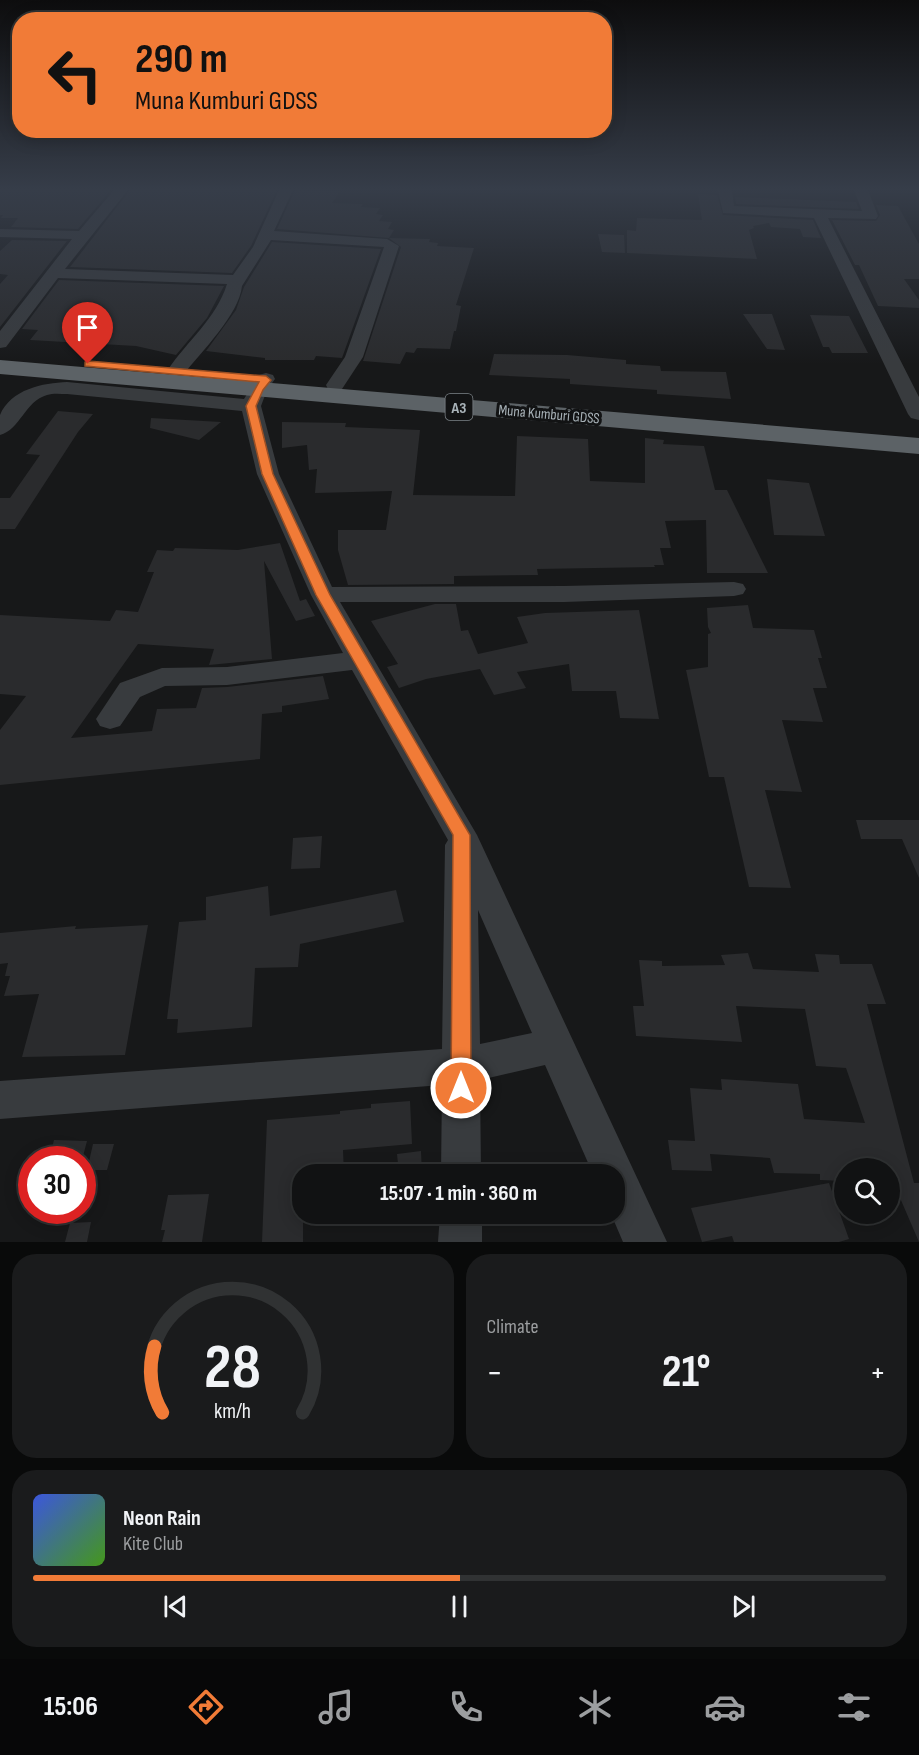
<!DOCTYPE html>
<meta charset="utf-8">
<style>
body{margin:0;font-family:"Sofia Sans Condensed",sans-serif;background:#1a1b1c;color:#f1f3f6;height:100vh;display:flex;flex-direction:column;font-size:22px;white-space:nowrap}
*{box-sizing:border-box;margin:0}
p{font-size:20px;color:#9c9ea0}
.icon{flex:none;width:33px;height:33px;fill:none;stroke:currentColor;stroke-width:2;stroke-linecap:round;stroke-linejoin:round}
.map{position:relative;height:1242px;overflow:hidden}
.side{display:flex;flex-direction:column;gap:12px;padding:12px;background:#090a0a;flex:1}
.side>*{flex:none}
.banner{position:absolute;left:12px;top:12px;width:600px;height:126px;border-radius:24px;box-shadow:0 3px 15px #0003,0 0 0 2px #303233;background:#f17b37;color:#111;overflow:hidden}
.buttons{position:absolute;left:834px;top:1158px;display:grid;gap:12px}
.buttons a{display:grid;place-items:center;width:66px;height:66px;border-radius:50%;background:#111213;box-shadow:0 3px 15px #0003,0 0 0 2px #303233;font-size:30px}
.speed{position:absolute;left:18px;top:1146px;display:flex;gap:12px;font-size:30px;font-weight:700;text-align:center}
.speed>*{display:grid;place-content:center;width:78px;height:78px;border-radius:50%;background:#111213;box-shadow:0 3px 15px #0003,0 0 0 2px #303233;line-height:1}
.speed .limit{border:9px solid #d22;background:#fff;color:#111}
.pin{position:absolute;display:grid;place-items:center;width:51px;height:51px;color:#fff;margin:-62px -26px;border-radius:50% 50% 50% 0;rotate:-45deg;box-shadow:0 0 6px #0007}
.pin .icon{rotate:45deg}
.me{position:absolute;width:66px;margin:-33px;rotate:0deg;stroke-linejoin:round;filter:drop-shadow(0 0 4px #0008)}
.turn{display:flex;align-items:center;gap:21px;height:126px;padding:0 24px;font-size:27px}
.turn .icon{width:78px;height:78px;stroke-width:2.5}
.turn b{display:block;font-size:42px;line-height:51px}
.big{font-size:45px;font-weight:700;line-height:1.1}
.side .tile{flex:1;display:flex;flex-direction:column;justify-content:center;gap:9px;min-width:0;padding:0 21px;border-radius:24px;background:#1a1b1c}
.side .dial{align-items:center;gap:0}
.dial svg{height:156px;overflow:visible;fill:none;stroke:#303233;stroke-width:7;stroke-linecap:round;text-anchor:middle}
.dial text{fill:#f1f3f6;stroke:none}
.song{display:flex;align-items:center;gap:18px}
.cover{width:72px;height:72px;border-radius:9px;background:linear-gradient(135deg,hsl(230 70% 55%),hsl(100 70% 35%))}
.played{height:6px;border-radius:3px;background:linear-gradient(90deg,#f17b37 50%,#303233 50%)}
.keys{display:flex;justify-content:space-around;direction:ltr}
.heat{display:flex;justify-content:space-between;align-items:center;font-size:33px;direction:ltr}
.side .tiles{flex:1;display:grid;gap:12px;grid-template-columns:1fr 1fr}
.tile:last-child{grid-column:span 2}
.trip{position:absolute;left:292px;top:1164px;width:333px;height:60px;border-radius:24px;background:#111213;box-shadow:0 3px 15px #0003,0 0 0 2px #303233;font-weight:700;line-height:60px;text-align:center}
.tabs{display:flex;height:96px;justify-content:space-around;align-items:center;background:#070708;color:#9c9ea0}
.tabs .icon{width:42px;height:42px}
.tabs .on{color:#f17b37}
.tabs b{font-size:27px;color:#f1f3f6}
.map>svg:first-child{display:block}
.building{fill:#2a2b2d}
.lines{fill:none;stroke-linecap:round;stroke-linejoin:round}
.minor{fill:#383b3e;fill-rule:evenodd}
.trunk{fill:#5c6266;fill-rule:evenodd}
.route{fill:#f17b37;stroke:#9d5024;stroke-width:1.5}
.labels{text-anchor:middle;stroke-width:6;stroke-linejoin:round;paint-order:stroke}
.far-street-label{font-size:15px;fill:#a9b3b9;stroke:#121314}
.shield{fill:#121314;stroke:#7c8388;stroke-width:1.5}
.shield-label{font-size:16px;font-weight:bold;fill:#a9b3b9}
</style>
<div class="map">
<svg width="919" height="1242" viewBox="0 0 919 1242">
<rect width="100%" height="100%" fill="#171819"/>
<!-- building -->
<path class="building" d="M0 190H111L78 229 11 227 18 218H1L3 215H0Z
M130 190H277L251 246 232 273 70 267Z
M295 190 340 191 332 203 363 204 361 207 380 208 376 214 383 215 379 221 392 222 388 229 394 230 389 238 277 229Z
M698 194 717 195 723 215 813 220 821 238 803 237 800 229 771 227 769 223 753 226 754 228 749 230 757 259 627 253V230L636 231 637 218 702 220Z
M735 197 856 202 859 209 736 204Z
M876 205 898 206 919 244V279H904L919 300V308L878 306 859 265H855L832 220 876 221 880 215Z
M598 234 624 235 625 253 602 252Z
M389 238 430 239 429 242 438 243 437 246 474 248 456 305 461 306 456 331H454L450 349 417 348 414 353 406 352 400 364 363 361 401 247Z
M12 240 67 241 0 327V284L8 275 0 274V251Z
M272 242 381 249 342 358 316 356 314 360H265V358L206 351 236 310 244 287Z
M59 280 224 286 207 318 176 355 136 346 30 340 38 330 22 329Z
M743 314H772L785 350 767 349Z
M810 315 849 316 868 353H832L829 347H823Z
M494 354 567 355 626 360V364L660 366 661 371 726 372 731 399 657 394V390L570 384V379L489 375Z
M58 411 93 414 78 432 15 529H0V498H10L40 455 26 454Z
M151 418 221 422 199 440 150 428Z
M282 422 346 423 345 427 420 430 413 495 515 496 517 436 588 439 590 481 645 483V438L664 440 663 444 704 446 715 490H727L768 573H707L706 520 665 521 671 548H660L664 565H654L655 567 537 569 538 575 454 576V584L348 585 338 550V530H386L392 491 315 493 317 469 309 470 307 445 282 448Z
M767 479 809 483 825 536 774 535Z
M280 543 300 601 306 599 315 616 296 621 264 561 272 659 209 665 214 649 138 644 71 738 152 731 157 709 196 708 202 688 227 687 323 676 329 699 282 706V712L262 714 260 759 0 785V730L26 696 0 694V615L110 621 116 610 138 612 154 572H147L157 550 173 551 175 548 238 550Z
M435 604H456L461 631 468 630 478 654 528 643 517 617 545 613 639 610 659 719 620 718 616 691H572L569 664 517 672 526 688 494 695 480 669 426 679 399 688 387 667 398 664 371 621Z
M748 605 753 628 814 630 822 658H818L827 688H813L823 722 782 720 802 792 765 790 791 888 749 887 724 777H709L686 670 708 667V634L711 633 708 627 707 608Z
M856 820H919V878L902 839H861Z
M322 836 320 868 291 869 293 838Z
M268 886 270 916 396 890 404 922 300 944 298 967 255 968 252 1027 177 1033 178 1019H167L179 922 206 920V897Z
M148 925 125 1055 22 1057 39 994 4 996 10 976H5L8 963 0 964V933L76 926 75 929Z
M748 953 753 969 819 972 815 954 839 955 840 964H872L886 1004H867L914 1183H919V1242L894 1184H890V1168H844V1181L820 1180V1174L774 1173 770 1158 710 1154 712 1171 672 1170 668 1140 695 1141 690 1088 722 1090 721 1079 798 1084 804 1119 865 1123 846 1068 816 1066 805 1009 736 1006 742 1042 636 1036 633 1006H644L639 960 662 961V966L725 965 721 955Z
M410 1101 412 1144 343 1150 344 1174H303V1242H262L267 1120 340 1114V1111L371 1108V1104Z
M54 1140 87 1141 82 1160H49Z
M93 1144H114L107 1170H87Z
M421 1151 422 1174H399L397 1154Z
M829 1183 849 1239 839 1242H734L732 1236 702 1242 691 1208Z
M209 1194 202 1242H162L165 1230H161L168 1195Z
M91 1222 87 1242H65L70 1223Z"/>
<g class="lines">
<!-- minor -->
<path class="minor" d="M114 190H128L65 269 233 275 253 247 279 190H293L274 231 387 239 399 246 363 357 342 389H328L326 385 345 357 384 247 271 240 242 286C239 315 201 352 183 375H169L167 371C187 341 216 319 227 284L58 278 6 347 0 348V331L72 239 0 237V229L79 231Z
M718 190H732L734 206 862 211 854 190H868L878 216 876 219 828 218 919 397V420L911 418 908 414 814 218 723 213Z
M266 373 273 375 275 379 267 390 261 406 279 474 332 587 564 586 734 582 743 584 746 589 743 594 734 596 564 602H340L477 835 667 1242H623L611 1214H615V1174H593L545 1065 480 1080 481 1174H441L442 1085 0 1119V1081L442 1049 445 845 448 840 352 670 227 685 165 686 140 697 120 726 110 729 100 726 96 719 120 683 162 668 227 667 343 653 311 595 257 474 242 411 67 394C61 394 53 393 47 395 25 401 20 430 0 435 0 430 0 420 0 415 11 389 43 383 67 382L244 399 259 375ZM478 910 532 1033 480 1044Z
M440 1214H482V1242H438Z"/>
<!-- trunk -->
<path class="trunk" d="M0 360 919 438V454L0 374Z"/>
</g>
<!-- sky -->
<linearGradient id="sky" x2="0" y2="1"><stop stop-color="#0d0d0e"/><stop offset="0.52" stop-color="#363d49"/><stop offset="1" stop-color="#363d49" stop-opacity="0"/></linearGradient>
<rect width="919" height="364" fill="url(#sky)"/>
<!-- route -->
<path class="route" d="M88 361 266 376 271 380 263 390 256 406 273 474 330 595 470 835 471 1088 468 1095 461 1098 454 1095 451 1088 453 835 316 595 262 474 246 406 259 382 85 366V362Z"/>
<g class="labels">
<!-- far-street labels -->
<g class="far-street-label">
<text transform="translate(549 414) rotate(5)" y="5">Muna Kumburi GDSS</text>
</g>
<!-- shield labels -->
<rect class="shield" x="445.5" y="394" width="27" height="26" rx="4.5"/>
<g class="shield-label">
<text x="459" y="413">A3</text>
</g>
</g>
</svg>
<div class="buttons">
<a><svg class="icon" aria-label="search" viewBox="0 0 24 24"><circle cx="10" cy="10" r="6"/><path d="M15 15l6 6"/></svg></a>
</div>
<div class="speed"><div class="limit">30</div></div>
<div class="pin" style="left:88px;top:364px;background:#d93025"><svg class="icon" aria-label="arrive" viewBox="0 0 24 24"><path d="M6 21V4h12l-3 4 3 4H6"/></svg></div>
<svg class="me" style="left:461px;top:1088px" viewBox="-20 -20 40 40"><circle r="17" fill="#f17b37" stroke="#fff" stroke-width="3"/><path d="M0-11L8 9 0 5-8 9z" fill="#fff"/></svg>
<div class="trip">15:07 · 1 min · 360 m</div>
<div class="banner">
<div class="turn"><svg class="icon" aria-label="left" viewBox="0 0 24 24"><path d="M17 20v-9H6M10 6l-5 5 5 5"/></svg><div><b>290 m</b>Muna Kumburi GDSS</div></div>
</div>
</div>
<section class="side">
<div class="tiles">
<div class="tile dial"><svg viewBox="0 0 100 80">
<path d="M14 69A42 42 0 1 1 86 69"/>
<path d="M14 69A42 42 0 0 1 10 35" stroke="#f17b37"/>
<text x="50" y="56" font-size="32" font-weight="700">28</text>
<text x="50" y="72" font-size="11">km/h</text>
</svg></div>
<div class="tile"><p>Climate</p>
<div class="heat"><a>−</a><b class="big">21°</b><a>+</a></div>
</div>
<div class="tile">
<div class="song"><i class="cover"></i><div><b>Neon Rain</b><p>Kite Club</p></div></div>
<div class="played"></div>
<div class="keys"><svg class="icon" aria-label="previous" viewBox="0 0 24 24"><path d="M18 5L8 12l10 7zM5 5v14"/></svg><svg class="icon" aria-label="pause" viewBox="0 0 24 24"><path d="M8 5v14M16 5v14"/></svg><svg class="icon" aria-label="next" viewBox="0 0 24 24"><path d="M6 5l10 7-10 7zM19 5v14"/></svg></div>
</div>
</div>
</section>
<nav class="tabs">
<b>15:06</b>
<svg class="icon on" aria-label="directions" viewBox="0 0 24 24"><path d="M12 3l9 9-9 9-9-9zM9 14v-3h6M13 9l2 2-2 2"/></svg>
<svg class="icon" aria-label="music" viewBox="0 0 24 24"><path d="M9 18V5l10-2v13"/><circle cx="6" cy="18" r="3"/><circle cx="16" cy="16" r="3"/></svg>
<svg class="icon" aria-label="phone" viewBox="0 0 24 24"><path d="M5 4h4l2 5-3 2q2 4 5 5l2-3 5 2v4C11 20 4 13 5 4z"/></svg>
<svg class="icon" aria-label="climate" viewBox="0 0 24 24"><path d="M12 3v18M4 7l16 10M4 17L20 7"/></svg>
<svg class="icon" aria-label="car" viewBox="0 0 24 24"><path d="M5 17H2v-5l4-1 3-4h7l3 4 3 1v5h-3M9 17h6M6 11h13"/><circle cx="7" cy="17" r="2"/><circle cx="17" cy="17" r="2"/></svg>
<svg class="icon" aria-label="filters" viewBox="0 0 24 24"><path d="M4 7h16M4 17h16"/><circle cx="9" cy="7" r="2"/><circle cx="15" cy="17" r="2"/></svg>
</nav>
